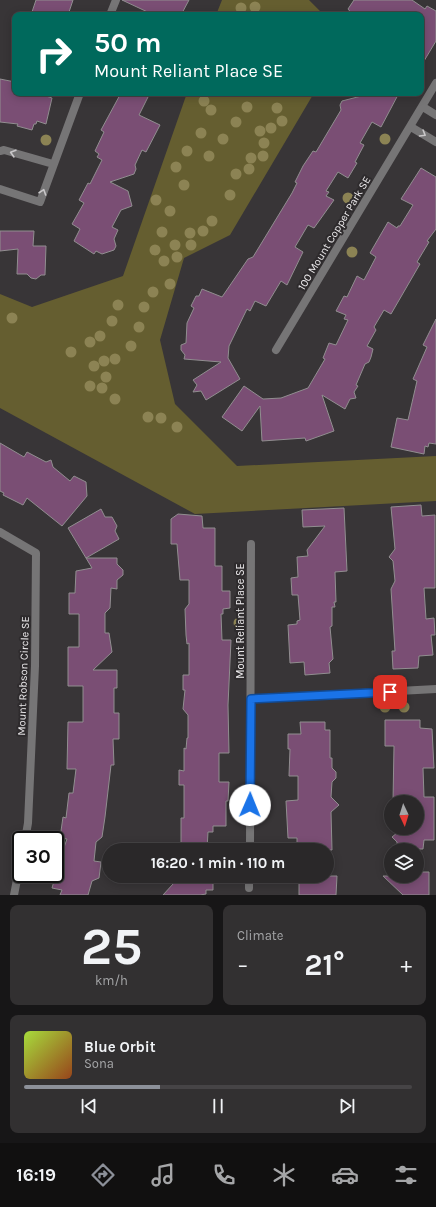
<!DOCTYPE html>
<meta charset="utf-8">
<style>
body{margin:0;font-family:Karla,sans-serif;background:#323031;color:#f1f3f6;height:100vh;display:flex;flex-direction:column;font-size:15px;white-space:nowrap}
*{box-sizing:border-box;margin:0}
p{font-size:13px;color:#a5a6a8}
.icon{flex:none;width:22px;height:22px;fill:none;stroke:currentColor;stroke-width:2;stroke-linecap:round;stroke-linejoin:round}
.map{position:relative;height:895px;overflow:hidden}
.sheet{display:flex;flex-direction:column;gap:10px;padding:10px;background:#171617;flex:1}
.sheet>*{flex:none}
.banner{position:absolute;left:12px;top:12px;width:412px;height:84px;border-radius:8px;box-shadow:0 2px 10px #0003,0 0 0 1px #464446;background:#00695c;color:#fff;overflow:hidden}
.needle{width:26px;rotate:176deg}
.tools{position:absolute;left:384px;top:795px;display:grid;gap:8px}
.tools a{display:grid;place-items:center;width:40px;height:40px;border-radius:50%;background:#2a2829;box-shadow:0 2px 10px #0003,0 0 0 1px #464446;font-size:20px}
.speed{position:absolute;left:12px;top:831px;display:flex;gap:8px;font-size:20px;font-weight:700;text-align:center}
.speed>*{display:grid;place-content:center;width:52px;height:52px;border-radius:50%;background:#2a2829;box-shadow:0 2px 10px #0003,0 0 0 1px #464446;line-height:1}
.speed .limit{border:2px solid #111;border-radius:6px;background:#fff;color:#111}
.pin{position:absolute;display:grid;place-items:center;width:34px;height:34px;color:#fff;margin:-17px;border-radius:8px;box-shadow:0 2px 6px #0006}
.me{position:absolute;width:44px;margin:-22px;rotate:1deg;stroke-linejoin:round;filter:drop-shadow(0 0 3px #0008)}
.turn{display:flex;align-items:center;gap:14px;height:84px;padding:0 16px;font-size:18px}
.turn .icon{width:52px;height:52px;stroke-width:2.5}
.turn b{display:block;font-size:28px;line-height:34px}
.big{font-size:30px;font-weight:700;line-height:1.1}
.sheet .card{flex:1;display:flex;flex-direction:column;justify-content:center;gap:6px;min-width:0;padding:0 14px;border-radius:8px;background:#323031}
.sheet .dial{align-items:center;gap:0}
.dial b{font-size:52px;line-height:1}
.song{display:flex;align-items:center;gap:12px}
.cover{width:48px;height:48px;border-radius:6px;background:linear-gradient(135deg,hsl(80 70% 55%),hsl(20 70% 35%))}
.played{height:4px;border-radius:2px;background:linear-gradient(90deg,#8c9099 35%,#464446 35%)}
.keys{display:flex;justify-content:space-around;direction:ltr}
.heat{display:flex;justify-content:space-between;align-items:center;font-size:22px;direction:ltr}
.sheet .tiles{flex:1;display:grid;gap:10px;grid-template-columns:1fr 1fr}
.card:last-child{grid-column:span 2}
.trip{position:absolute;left:102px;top:843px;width:232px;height:40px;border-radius:20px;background:#2a2829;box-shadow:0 2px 10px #0003,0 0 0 1px #464446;font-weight:700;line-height:40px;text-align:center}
.tab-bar{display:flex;height:64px;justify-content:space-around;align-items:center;background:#111010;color:#a5a6a8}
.tab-bar .icon{width:28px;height:28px}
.tab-bar .current{color:#8c9099}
.tab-bar b{font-size:18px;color:#f1f3f6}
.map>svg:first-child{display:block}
.green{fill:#655e30}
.building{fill:#7a4e74;stroke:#918e90}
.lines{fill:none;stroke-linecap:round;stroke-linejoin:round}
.minor{stroke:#767576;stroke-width:8}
.tree{fill:#8c8354}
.oneway{stroke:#c9c7c9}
.route-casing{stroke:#114b97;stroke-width:10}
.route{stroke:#1a73e8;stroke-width:7}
.labels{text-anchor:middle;stroke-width:4;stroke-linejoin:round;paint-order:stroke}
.street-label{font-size:11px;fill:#eceaec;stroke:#2e2b2d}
</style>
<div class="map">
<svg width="436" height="895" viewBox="0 0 436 895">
<rect width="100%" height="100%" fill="#383537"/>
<!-- green -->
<path class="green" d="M222 0H309L324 15H216Z
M187 93H314L230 235 184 258 160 340 175 404 237 466 436 456V501L195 514 0 408V294L32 307 123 276Z"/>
<!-- building -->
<path class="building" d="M36 0H73L68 15H34V12H32Z
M122 0H189L181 15H154Z
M354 0H412L425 9 427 6 436 11V41L421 66V15H353L348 9Z
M0 79 15 82V93H37L52 98 46 124 37 121 36 124H34L32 130 17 126 18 124 0 122Z
M121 93H150L139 115 160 125 146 152 142 150 135 165 136 169 134 174 110 182 128 191 132 206 121 210 112 227 118 230 114 239 116 246 114 250 102 254 96 251 94 254 74 241 80 229 72 224 84 203 79 200 88 183 90 184 102 160 97 157 99 154 95 151 104 132 101 130Z
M373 93H399L381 127 372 122 360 143 364 145 355 162 357 163 348 178 338 172 326 191 329 192 326 196 334 200 314 228 308 225 295 247 303 252 287 285 281 281 266 306 255 301 250 311 247 309 229 346 228 358 240 379 206 400 201 391 193 392 197 385 193 380 221 362 184 359 185 355 181 350V345L186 343 187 323 194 308 191 306 196 296H199L202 289 222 297 248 259 253 257 292 193 297 183 295 182 303 166 313 151 316 152 341 110 340 105 342 101Z
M421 168 436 177V229L427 241 429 242 417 262 420 264 391 314 384 310 374 327 376 330 367 346 373 349 371 357 369 362 365 364 356 385 358 386 354 392 356 398 350 399 345 409 322 395 334 431 306 441 305 438 262 441 260 406 242 431 222 417 244 386 263 399 281 398 308 388 325 359 323 358 329 343 336 345 348 320 344 319 346 315 336 311 344 296 347 297 357 276 364 280 376 257 370 253 388 222 397 228 398 226H400L413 205 401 199Z
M0 231H34L33 246H46L45 275H41L36 279 31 278 27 274H17L18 249 0 251Z
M436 319V444L429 443 428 447 425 446 424 454 391 447 397 418 408 420 417 381 413 379 427 347 423 345Z
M0 443 24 457 27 452 46 462 51 460 53 467 70 481 74 476 86 482 87 496 62 526 27 498 23 505 3 495 4 493 0 491Z
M421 505 422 516 435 515V588H424L426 619 434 618 435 635H431L433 655 419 656 418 668 393 669 392 651H395L391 589 395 581 393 561 389 557 395 549 391 507Z
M344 508 347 571 335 572 336 602H334L335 607H332V626L330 627 333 659 329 663 330 673 305 675 304 662 290 663 288 625 297 624V621L300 620 298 595H292L291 578 298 577 297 557 308 556 307 550 325 526 303 527 302 510Z
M101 509 105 517H112L117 526 115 531 119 539 86 558 68 528Z
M178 514 202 516 203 528H215V566H222V591H230V608L223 609V614H221L222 640H231L228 705 229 753H219V782H229L228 801H226V826H213V832H208L207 850H181V818H184V785H179V770L184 771V748L186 749 187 738H188V715L183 709 185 690H183V675H189V643L187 644 186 635 185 609 189 604V580H180L177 544H171V519Z
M86 558H117V564L123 570V575L117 580V589L111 588 110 608 105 613V633H109L112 652 93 670H117V688H114V713H119V739H113L114 765H111L105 817 102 837 96 842 94 861 101 862 99 878 92 881 88 895H60L62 890 52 888 54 881H52L67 839 60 838 63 817 66 818 69 793H73L76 769H67L68 722H83V686H68V647H79V614H69V593H75L76 571 92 568Z
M385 720H420V728L432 729 434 768H423L424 797H434V840H424L423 849H397V842L392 837 397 833V828H417V802H393L394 746H385Z
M300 722H325V730H330V758H332V768L336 772V778L332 782 331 797 339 805 331 812 332 850H299V843H297V838H288L286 801 298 800V776H289L290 749H288V734H301Z
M417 872H429V895H403L383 876H417Z
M195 876H213V890H206V894L200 895H163L173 884V877Z
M299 876H337L336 895H299Z"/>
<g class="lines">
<!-- minor -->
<path class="minor" d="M110 15 116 0
M423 107 436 115
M411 127 436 142
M0 151 4 150 53 164
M0 189 40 202 80 93
M276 350 436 83
M0 532 36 553 35 666 28 823 25 840
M251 699 436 689
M250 850 251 544
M249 888V876
M14 895 21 859"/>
</g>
<!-- trees -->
<g class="tree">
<circle cx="255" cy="7" r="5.5"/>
<circle cx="241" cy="8" r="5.5"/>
<circle cx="204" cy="101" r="5.5"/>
<circle cx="247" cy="107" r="5.5"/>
<circle cx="277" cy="108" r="5.5"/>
<circle cx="211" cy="110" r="5.5"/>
<circle cx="282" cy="121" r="5.5"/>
<circle cx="236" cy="122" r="5.5"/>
<circle cx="271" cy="128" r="5.5"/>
<circle cx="260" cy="131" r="5.5"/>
<circle cx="201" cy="133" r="5.5"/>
<circle cx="223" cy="139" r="5.5"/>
<circle cx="385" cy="139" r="5.5"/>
<circle cx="46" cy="140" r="5.5"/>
<circle cx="264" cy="143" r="5.5"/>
<circle cx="187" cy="151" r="5.5"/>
<circle cx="209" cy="156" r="5.5"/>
<circle cx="263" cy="156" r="5.5"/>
<circle cx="251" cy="158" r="5.5"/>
<circle cx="176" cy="167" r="5.5"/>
<circle cx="249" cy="169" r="5.5"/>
<circle cx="236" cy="174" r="5.5"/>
<circle cx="184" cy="185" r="5.5"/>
<circle cx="230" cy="195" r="5.5"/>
<circle cx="348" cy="198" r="5.5"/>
<circle cx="156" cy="200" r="5.5"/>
<circle cx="170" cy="211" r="5.5"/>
<circle cx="212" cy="221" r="5.5"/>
<circle cx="203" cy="231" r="5.5"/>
<circle cx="162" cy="232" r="5.5"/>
<circle cx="190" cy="233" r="5.5"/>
<circle cx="175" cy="245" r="5.5"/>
<circle cx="191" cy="245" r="5.5"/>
<circle cx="155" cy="250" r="5.5"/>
<circle cx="352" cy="252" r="5.5"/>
<circle cx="177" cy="257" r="5.5"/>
<circle cx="164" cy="261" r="5.5"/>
<circle cx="170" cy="284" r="5.5"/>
<circle cx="153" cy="292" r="5.5"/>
<circle cx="118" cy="305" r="5.5"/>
<circle cx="144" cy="307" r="5.5"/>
<circle cx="12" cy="318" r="5.5"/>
<circle cx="112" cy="321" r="5.5"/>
<circle cx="139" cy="327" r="5.5"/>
<circle cx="100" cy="336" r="5.5"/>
<circle cx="90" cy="342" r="5.5"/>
<circle cx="131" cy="346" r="5.5"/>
<circle cx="71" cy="352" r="5.5"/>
<circle cx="115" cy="359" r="5.5"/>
<circle cx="104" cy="361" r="5.5"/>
<circle cx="94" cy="366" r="5.5"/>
<circle cx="106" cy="377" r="5.5"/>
<circle cx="90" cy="386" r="5.5"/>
<circle cx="102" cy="388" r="5.5"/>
<circle cx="115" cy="399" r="5.5"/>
<circle cx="148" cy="417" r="5.5"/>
<circle cx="161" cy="418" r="5.5"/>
<circle cx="177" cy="427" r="5.5"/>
<circle cx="239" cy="623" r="5.5"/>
<circle cx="385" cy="707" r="5.5"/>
<circle cx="404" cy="707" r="5.5"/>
</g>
<!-- one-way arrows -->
<defs><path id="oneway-chevron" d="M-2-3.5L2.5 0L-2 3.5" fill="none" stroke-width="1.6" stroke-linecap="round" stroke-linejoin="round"/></defs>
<g class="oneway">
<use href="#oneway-chevron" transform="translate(423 134) rotate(31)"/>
<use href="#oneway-chevron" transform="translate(13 153) rotate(-164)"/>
<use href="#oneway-chevron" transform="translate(43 192) rotate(-71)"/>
</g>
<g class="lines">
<!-- route casing -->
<g class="route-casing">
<path id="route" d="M250 805 251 699 390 692"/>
</g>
<!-- route -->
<use href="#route" class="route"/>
</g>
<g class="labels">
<!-- street labels -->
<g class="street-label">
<text transform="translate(334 233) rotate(-59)" y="4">100 Mount Copper Park SE</text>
<text transform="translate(240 621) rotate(-90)" y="4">Mount Reliant Place SE</text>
<text transform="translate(23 676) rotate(-88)" y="4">Mount Robson Circle SE</text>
</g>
</g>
</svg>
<div class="tools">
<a><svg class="needle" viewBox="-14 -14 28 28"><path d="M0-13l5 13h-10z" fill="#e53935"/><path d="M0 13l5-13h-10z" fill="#a5a6a8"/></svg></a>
<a><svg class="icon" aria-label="layers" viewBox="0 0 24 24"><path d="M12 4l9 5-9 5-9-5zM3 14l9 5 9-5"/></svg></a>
</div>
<div class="speed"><div class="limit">30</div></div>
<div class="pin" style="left:390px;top:692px;background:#d93025"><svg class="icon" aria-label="arrive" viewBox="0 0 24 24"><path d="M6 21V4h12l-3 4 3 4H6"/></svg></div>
<svg class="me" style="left:250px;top:805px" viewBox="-20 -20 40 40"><circle r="19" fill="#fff"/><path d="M0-13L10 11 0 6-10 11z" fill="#1a73e8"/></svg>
<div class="trip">16:20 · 1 min · 110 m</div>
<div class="banner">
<div class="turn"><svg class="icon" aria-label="right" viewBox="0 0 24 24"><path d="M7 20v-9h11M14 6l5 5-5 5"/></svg><div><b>50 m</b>Mount Reliant Place SE</div></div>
</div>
</div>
<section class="sheet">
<div class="tiles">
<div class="card dial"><b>25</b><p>km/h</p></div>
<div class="card"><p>Climate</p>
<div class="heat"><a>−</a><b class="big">21°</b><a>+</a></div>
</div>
<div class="card">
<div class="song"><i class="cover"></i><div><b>Blue Orbit</b><p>Sona</p></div></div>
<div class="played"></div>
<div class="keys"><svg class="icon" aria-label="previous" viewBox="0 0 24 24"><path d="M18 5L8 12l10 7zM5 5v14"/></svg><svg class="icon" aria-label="pause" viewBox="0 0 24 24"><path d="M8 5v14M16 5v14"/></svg><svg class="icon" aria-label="next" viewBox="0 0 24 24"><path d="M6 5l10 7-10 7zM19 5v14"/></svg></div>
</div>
</div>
</section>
<nav class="tab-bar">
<b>16:19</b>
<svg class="icon current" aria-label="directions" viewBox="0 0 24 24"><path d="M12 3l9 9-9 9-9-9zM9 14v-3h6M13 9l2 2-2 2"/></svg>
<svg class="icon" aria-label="music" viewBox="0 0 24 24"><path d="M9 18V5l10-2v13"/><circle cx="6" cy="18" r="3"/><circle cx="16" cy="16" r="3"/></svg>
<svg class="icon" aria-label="phone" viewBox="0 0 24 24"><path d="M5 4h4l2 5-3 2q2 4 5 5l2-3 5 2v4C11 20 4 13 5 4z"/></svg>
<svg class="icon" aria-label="climate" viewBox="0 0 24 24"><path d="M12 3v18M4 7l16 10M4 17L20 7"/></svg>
<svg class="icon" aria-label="car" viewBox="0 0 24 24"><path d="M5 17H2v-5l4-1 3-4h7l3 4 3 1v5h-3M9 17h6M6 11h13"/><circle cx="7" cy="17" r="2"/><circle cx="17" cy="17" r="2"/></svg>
<svg class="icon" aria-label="filters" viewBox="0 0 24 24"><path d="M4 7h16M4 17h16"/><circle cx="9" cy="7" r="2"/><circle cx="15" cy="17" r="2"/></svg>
</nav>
